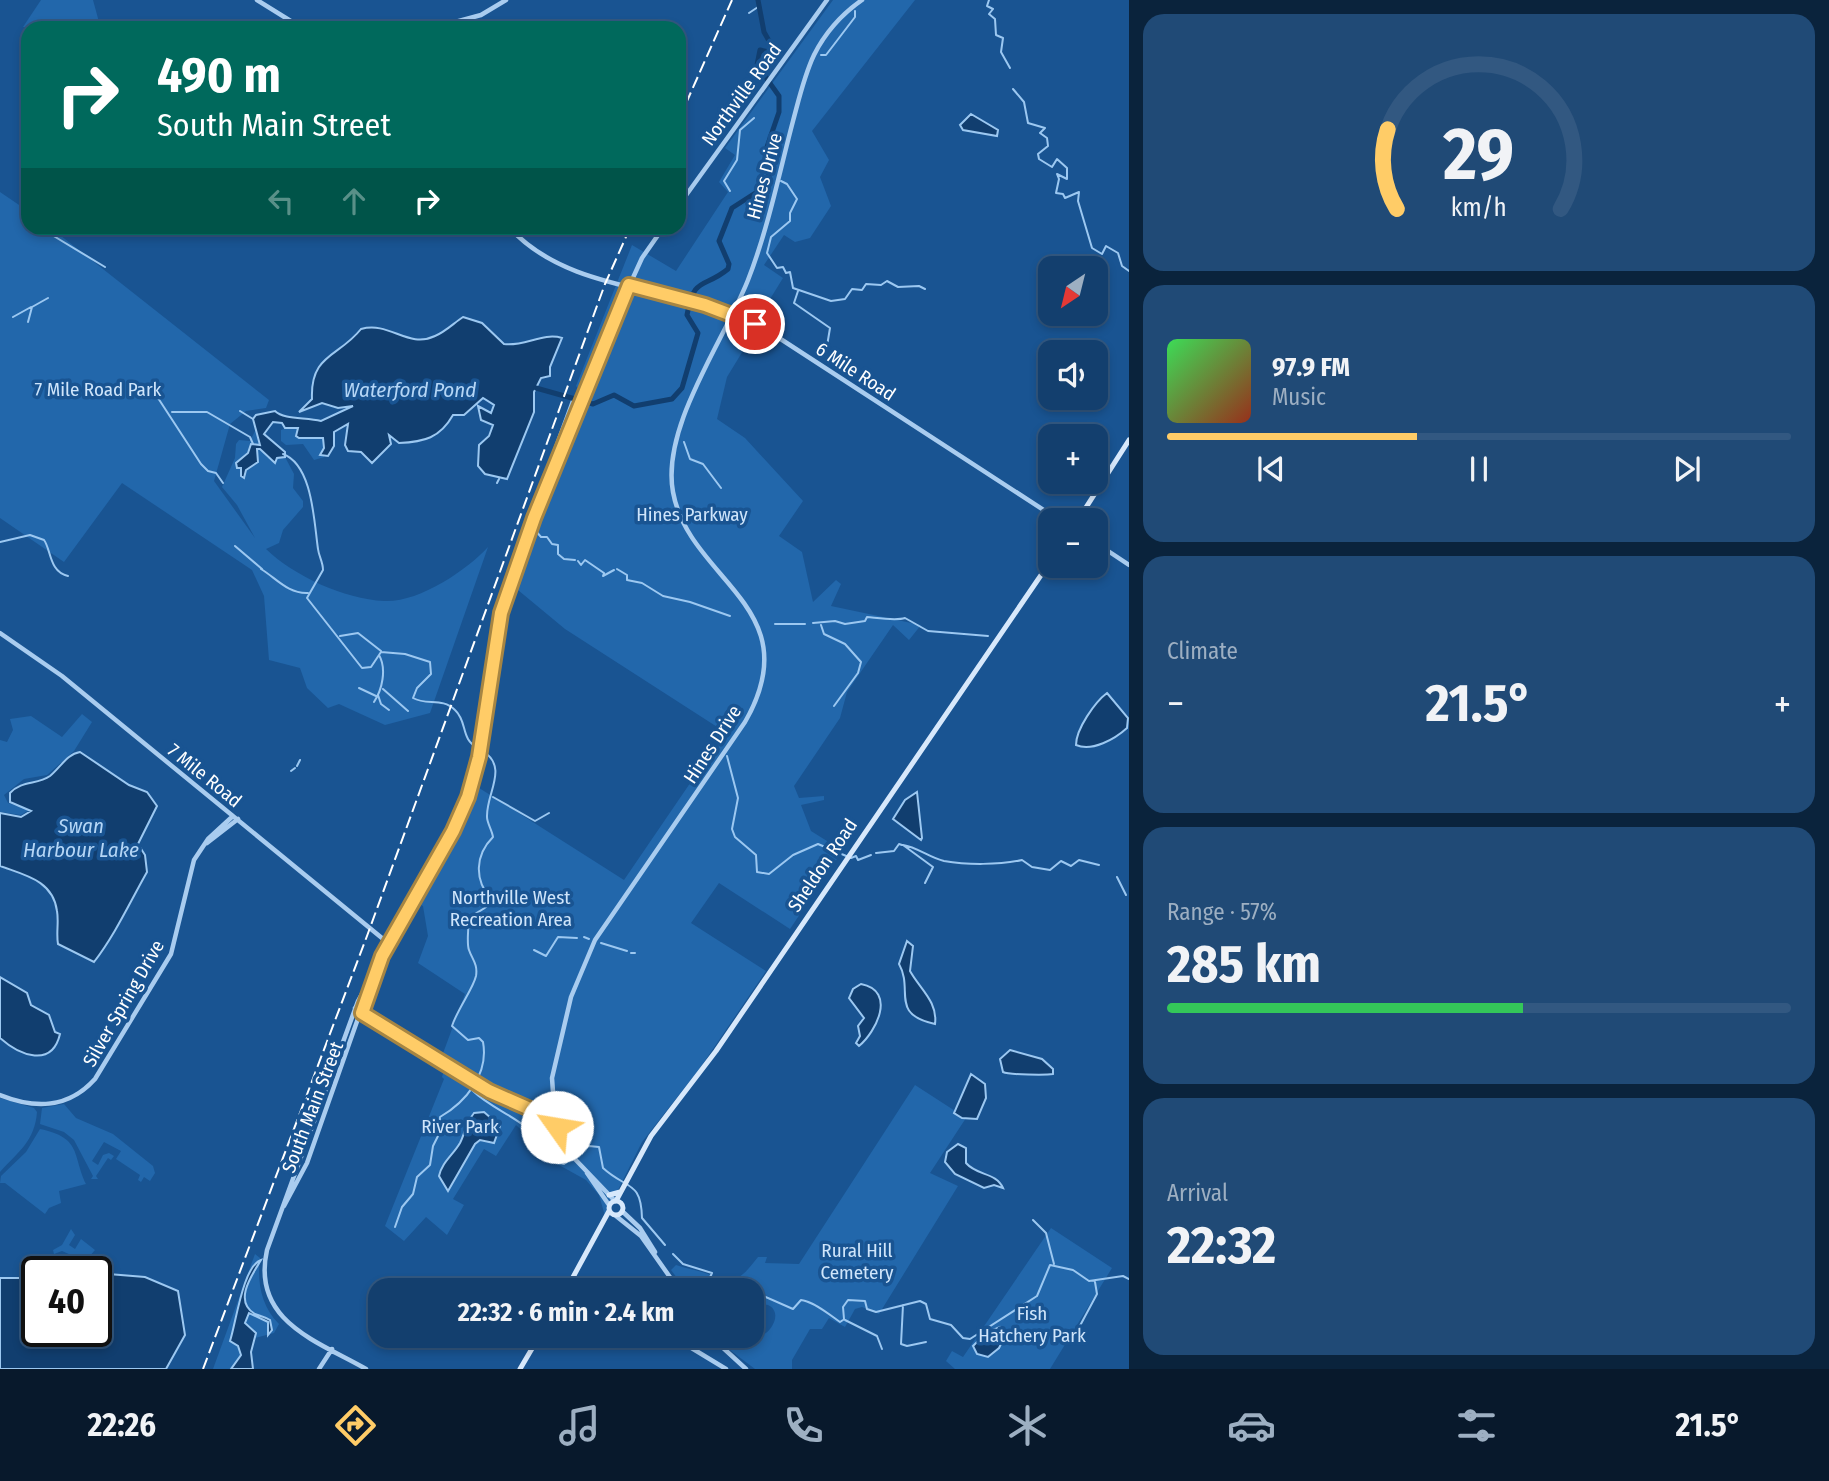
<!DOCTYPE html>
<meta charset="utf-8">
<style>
body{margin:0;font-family:"Fira Sans Condensed",sans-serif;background:#204a76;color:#f1f3f6;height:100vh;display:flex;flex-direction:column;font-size:26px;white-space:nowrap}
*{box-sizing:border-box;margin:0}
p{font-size:23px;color:#9dafc2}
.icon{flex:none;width:38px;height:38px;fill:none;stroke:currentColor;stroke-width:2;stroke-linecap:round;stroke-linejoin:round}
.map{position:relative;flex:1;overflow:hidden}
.sheet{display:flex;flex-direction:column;gap:14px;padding:14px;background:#0a233c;width:700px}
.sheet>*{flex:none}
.top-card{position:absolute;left:21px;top:21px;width:665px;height:214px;border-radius:21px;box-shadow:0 4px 10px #0003,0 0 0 2px #325881;background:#00695c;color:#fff;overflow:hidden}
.needle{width:46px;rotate:215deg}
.fabs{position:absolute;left:1038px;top:256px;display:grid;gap:14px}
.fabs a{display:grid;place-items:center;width:70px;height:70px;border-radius:14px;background:#133f6e;box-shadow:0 4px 10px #0003,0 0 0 2px #325881;font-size:35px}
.speed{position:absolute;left:21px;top:1256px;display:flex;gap:14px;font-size:35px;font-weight:700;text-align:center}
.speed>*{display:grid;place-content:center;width:91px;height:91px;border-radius:50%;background:#133f6e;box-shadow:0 4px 10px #0003,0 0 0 2px #325881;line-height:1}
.speed .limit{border:4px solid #111;border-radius:10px;background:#fff;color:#111}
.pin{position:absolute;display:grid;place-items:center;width:60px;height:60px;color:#fff;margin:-30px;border:4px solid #fff;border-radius:50%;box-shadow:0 2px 7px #0007}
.me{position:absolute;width:77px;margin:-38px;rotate:302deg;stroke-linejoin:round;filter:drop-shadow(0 0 5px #0008)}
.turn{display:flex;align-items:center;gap:24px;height:147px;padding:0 21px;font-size:32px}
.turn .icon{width:91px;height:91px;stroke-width:2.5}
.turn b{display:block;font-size:49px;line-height:60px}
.lanes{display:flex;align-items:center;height:66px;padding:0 21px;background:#0003;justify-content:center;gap:35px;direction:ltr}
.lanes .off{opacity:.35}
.big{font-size:52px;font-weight:700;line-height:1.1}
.sheet .card{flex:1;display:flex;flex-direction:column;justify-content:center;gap:10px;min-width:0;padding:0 24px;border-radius:21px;background:#204a76}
.sheet .dial{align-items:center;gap:0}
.dial svg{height:182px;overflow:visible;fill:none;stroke:#325881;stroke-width:7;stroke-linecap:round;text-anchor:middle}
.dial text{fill:#f1f3f6;stroke:none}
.song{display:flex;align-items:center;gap:21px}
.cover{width:84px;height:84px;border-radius:10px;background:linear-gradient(135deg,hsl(130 70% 55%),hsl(10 70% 35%))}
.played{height:7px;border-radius:4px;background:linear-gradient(90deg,#ffcc67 40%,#325881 40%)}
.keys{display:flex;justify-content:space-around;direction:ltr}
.heat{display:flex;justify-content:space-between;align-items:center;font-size:38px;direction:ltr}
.charge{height:10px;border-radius:5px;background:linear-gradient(90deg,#34c759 57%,#325881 0)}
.trip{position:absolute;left:368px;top:1278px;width:396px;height:70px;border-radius:21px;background:#133f6e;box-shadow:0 4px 10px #0003,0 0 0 2px #325881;font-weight:700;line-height:70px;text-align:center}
.dock{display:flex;height:112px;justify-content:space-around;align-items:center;background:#08192c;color:#9dafc2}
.dock .icon{width:49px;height:49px}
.dock .active{color:#ffcc67}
.dock b{font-size:32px;color:#f1f3f6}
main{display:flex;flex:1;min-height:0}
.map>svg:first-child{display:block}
.green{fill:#2267ab}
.water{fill:#113e6f;stroke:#9cc8f1;stroke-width:2}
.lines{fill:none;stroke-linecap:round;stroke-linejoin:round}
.stream{stroke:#9cc8f1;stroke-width:2}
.river{stroke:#113e6f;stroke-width:5}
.tertiary{stroke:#a9ccef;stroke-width:4.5}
.secondary{stroke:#d7e8fb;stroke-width:5}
.rail{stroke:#fff;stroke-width:2;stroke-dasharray:12 5;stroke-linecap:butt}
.tertiary-bridge{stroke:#a9ccef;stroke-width:4.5}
.route-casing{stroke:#a68543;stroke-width:18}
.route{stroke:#ffcc67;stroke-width:12}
.labels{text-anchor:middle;stroke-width:7;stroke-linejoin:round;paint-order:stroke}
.street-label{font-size:19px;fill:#fff;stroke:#195492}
.park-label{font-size:19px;fill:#cfe5fb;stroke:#195492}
.water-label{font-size:21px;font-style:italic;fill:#b5d6f6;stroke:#195492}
</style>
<main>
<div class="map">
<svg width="1129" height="1369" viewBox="0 0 1129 1369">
<rect width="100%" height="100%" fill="#195492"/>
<!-- green -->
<path class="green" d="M41 0H93L99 22 91 28 23 27Z
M833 0H915L812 131 829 160 820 177 831 206 810 238 795 242 784 235 764 265 783 278 757 320 760 323 727 377 717 419 745 438 803 501 779 536 802 552 813 602 836 580 841 584 831 606 921 625 909 640 893 625 847 692 840 718 794 786 799 798 824 796V800L801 805 811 831 835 846 846 831 853 835 790 929 719 883 691 923 766 971 700 1068 642 1142 605 1216 599 1195 586 1180 541 1155 536 1143 516 1125 496 1156 484 1149 453 1199 464 1205 447 1235 426 1217 404 1241 385 1226 444 1079 442 1077 447 1060 442 1056 465 994 418 963 428 936 423 906 417 903 458 830 476 786 624 880 725 732 565 629 506 580 578 388 576 386 632 245 676 271 728 192 719 182 735 155 725 148Z
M0 192 28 211V228H51L269 400 266 408 246 411 230 424 214 481 255 538 237 505 222 487 235 458 236 444 239 440 250 441 256 429 260 445C254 446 238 457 239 466 240 470 243 473 244 477L246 470 255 465 257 449 260 448 268 458 285 457 294 474 293 488 303 501V507L283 530 279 543 266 549C294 576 344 599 384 601 418 603 466 571 488 547L430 713 385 725 339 704 328 708 307 688 300 668 269 660 264 596 252 570 122 483 64 562 0 518Z
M293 426 298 428 296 436 323 438 324 457 328 456 314 460 303 444 286 445 281 441V430Z
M82 714 92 722 74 751 47 775 24 779 4 795 8 803 29 810 21 815 0 812V740L7 742 13 730 10 719 31 716 62 737Z
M915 1085 966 1118 930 1173 958 1186 879 1314 862 1307 855 1309 845 1327 829 1318 822 1329H810L792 1360V1369H755L722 1344 723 1340 733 1339 734 1335C744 1335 753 1338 761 1336 772 1332 783 1312 768 1305 764 1304 755 1305 751 1304V1290H686L671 1270 676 1265C687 1269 697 1270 708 1274 736 1284 740 1280 758 1257H767L765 1263 799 1264Z
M0 1098 34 1108 37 1112C35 1141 18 1152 0 1172Z
M64 1104 76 1118 113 1134 153 1166 155 1173 150 1181 144 1177 141 1182 138 1180 140 1175 116 1159 121 1151 104 1142 92 1161 98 1165 103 1155 109 1153 114 1156 111 1160 108 1158 96 1176 98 1179H91L93 1176 74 1140 64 1132 40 1124 42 1108Z
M40 1129C82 1138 72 1154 86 1184L59 1191 61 1203 49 1208 45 1214 5 1183H0L1 1176 26 1152Z
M1051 1228 1112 1268 1050 1369H955L946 1361 952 1351 963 1357Z
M71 1229 75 1235 69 1245 75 1249 81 1239 95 1250 84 1263 60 1272 71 1255 62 1251 54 1254 53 1250 62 1245Z
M255 1254 260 1258C257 1282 261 1306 279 1324L274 1333 255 1338 250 1354 253 1369H213Z"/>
<!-- water -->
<path class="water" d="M971 114 998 130 997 136 963 130 960 125Z
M463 317 482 323 504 344C524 347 543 332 562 338L550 367V376L541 378 534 392V412L507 479 485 474 478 466 479 445 489 436 493 425 481 420 478 406 491 413 494 405 483 398 464 415H453C440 438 424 442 399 443L389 435 391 444 372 463 361 452 348 451 345 445 348 424 334 432V446L328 456 320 455 324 448 323 438H299L296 436 298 428H285L282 423 273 422 264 434 285 452V457L277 458 275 463 260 449H257L258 462 246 470 244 478 241 476V468H237L236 463 248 453 251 444 260 445 253 419 256 415 275 411C284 420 306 417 321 421L353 406 338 408 322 403 299 412 312 399C310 354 339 357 361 329 390 321 408 349 435 336 445 332 454 323 463 317Z
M1107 693 1128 718 1127 728C1115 739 1092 752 1076 745 1076 729 1095 702 1107 693Z
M80 752 129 785 147 792 157 806 138 844 145 855 147 872C130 902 115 935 94 962L58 944C56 933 59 922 57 911 53 880 24 875 0 866V813L21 817 31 811 10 802V793C22 780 37 785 50 776 60 768 67 754 80 752Z
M917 792 922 838 921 840 893 819 905 800Z
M907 941 913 946 910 971C920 989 938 1002 935 1024 889 1014 914 990 899 964Z
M0 977 27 993 31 1005 49 1015 55 1032 60 1034C52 1068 20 1056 0 1038Z
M861 984C897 991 876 1032 859 1046L856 1043 860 1036 858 1026 864 1018 849 998 853 989Z
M1010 1050 1042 1059 1053 1069V1074C1047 1075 1009 1075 1003 1072L1000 1059Z
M971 1074 985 1084 986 1098 977 1119 962 1118 954 1113Z
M484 1112 500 1126 494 1143 480 1140 475 1144 448 1191 439 1176C442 1162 453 1155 460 1143 465 1133 466 1123 474 1113Z
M958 1144 966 1148V1163C977 1176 996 1172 1003 1188L994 1185 984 1188 955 1174 945 1162 947 1152Z
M261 1260C254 1272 232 1301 255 1314 260 1316 265 1317 270 1320L272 1330 268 1335V1322L249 1313 245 1323 256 1333 251 1352 253 1369H231L241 1355 238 1346 230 1341C236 1323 243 1266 261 1260Z
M96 1273 145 1277 178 1291 185 1335 166 1369H0V1278H37V1332H96Z
M1000 1327 1007 1332 999 1348 988 1357 977 1354 973 1346 986 1333Z"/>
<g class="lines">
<!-- stream -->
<path class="stream" d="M989 0 987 6 993 9 989 14 995 19 996 35 1003 38 1001 52 1010 68
M749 13 758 7
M821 55H826L855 17V11
M1013 89 1024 102 1028 123 1045 128 1040 133 1047 138 1048 146 1038 154 1039 159 1052 167 1057 159 1067 168V179L1057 174 1059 179 1056 193 1063 194 1065 198 1079 192 1078 201 1092 248 1102 254 1106 246 1118 253 1122 266 1129 271
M781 181 787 184 797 199 790 213V221L771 237 767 253 777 268 783 267 786 273 790 272 793 288 831 301 845 299 852 289 862 290 866 284 881 285 887 281 898 287 919 286 925 289
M730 191 724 181 737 160 740 130 754 118
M47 232 105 267
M798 291 794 303 830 328 827 346 820 358
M13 317 31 307
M28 322 32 307 48 298
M158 398 201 464 208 471 216 473 223 483
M240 411 253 419
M172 412H207L250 437 253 444
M684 442 690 459 703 464 721 488
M283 454C313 465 314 523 318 549 319 557 323 562 323 570L307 598 362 668 371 667 381 652 405 654 430 662 431 674 417 688 413 698C427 706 442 697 455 710 468 722 460 739 478 748
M497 483 499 479
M526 526 572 400
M535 530 541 537H547L552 544 558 545V554L564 559 575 560
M0 542 30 535 44 540C51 549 49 572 68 576
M235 546 262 569
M578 561 581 565 585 560 604 573 603 576 614 570
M261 569C276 578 288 594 308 593
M617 569 627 575V580L642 583 663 596 690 602 730 616
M813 623 835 621 845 624 865 621 867 617C878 618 896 621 905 618L928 631 988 636
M775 624H805
M821 625 824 634 845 644 861 662 858 673 834 706
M340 636 358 633 381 651
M359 688 376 696
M383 689 408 711
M378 695 381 704 389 710
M374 702C382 690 387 669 379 655
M727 756 738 798 732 829 735 837 756 855 757 872 769 874 793 855 818 844 851 858 856 856 858 860 871 855
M297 766 300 760
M291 771 295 768
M493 797 535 821 549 813
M903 845C917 847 930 858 944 861 967 865 999 865 1022 860L1032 867 1050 870 1061 861 1071 866 1079 860 1099 865
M903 845 933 867 925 883
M876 853 894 851 899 844 902 845
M1117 877 1126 895
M584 937 589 939
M601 943 627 951
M534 950 546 956 558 937 577 938
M631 953H635
M472 1090C489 1107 513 1115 531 1131 545 1144 539 1159 564 1164L589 1146 599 1147 603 1168C627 1190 641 1180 642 1218L665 1245
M1033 1220 1046 1233 1054 1264
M395 1227 402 1207 413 1194 417 1177 430 1165 433 1146 439 1134 440 1117C466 1102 489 1074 483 1042L479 1038 468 1040 452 1026C458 1008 473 989 476 976 478 964 472 959 469 950 467 945 468 928 469 922 472 910 488 912 491 899 474 880 475 855 493 837 492 830 487 823 487 817 486 793 509 768 483 751
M673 1254 683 1264 712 1273 704 1290
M751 1293 759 1294 793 1309 801 1300C813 1301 830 1315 840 1322L843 1320
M903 1305 901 1344 907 1346 926 1342
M844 1319 843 1307 848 1300 865 1301 867 1309 876 1312 920 1301 926 1304 930 1319 951 1325 963 1338 970 1339 1037 1296 1050 1265 1073 1270 1089 1281 1123 1276 1129 1279
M845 1320 877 1336 882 1349
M1075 1335 1097 1294 1095 1282"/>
<!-- river -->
<path class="river" d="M536 388 593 404 614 395 634 406 672 399 682 388 698 333 687 315C694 275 704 289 728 269L729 264 719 241 732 208 760 190 769 178 767 147 779 112V96L757 65 760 50 769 52 773 48 764 32 758 0"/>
<!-- tertiary -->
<path class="tertiary" d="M257 0 302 28
M433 28 481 15 506 0
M679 205 827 0
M510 228C563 287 657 287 728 313
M736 316 776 336 1059 520
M1096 543 1129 565
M0 633 62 676 388 943
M207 843 238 819
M355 1008 548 1126 557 1127
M0 1095C35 1109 68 1109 95 1079L171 954 194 860 208 839 233 816
M499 1095 555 1120
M542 1125 565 1148
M587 1173 609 1205
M615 1201 572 1156 555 1120 552 1078 571 997 595 940 745 722C811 607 689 581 673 492 661 427 724 341 748 280 768 229 779 174 793 121 799 99 804 76 814 55 825 33 842 14 862 0
M284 1206 307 1163 373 976
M622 1211 640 1228 655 1252
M616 1216 641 1236 679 1290
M574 1277 596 1290
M670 1335 726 1369
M709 1335 746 1369
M319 1369 332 1349
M366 1369C317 1341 251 1321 267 1250L358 1001 453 831 468 797 478 760 501 613 534 518 626 293 642 258 663 228"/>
<!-- secondary -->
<path class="secondary" d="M1078 520 1129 440
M609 1195 620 1192
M609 1208a7 7 0 1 1 14 0a7 7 0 1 1-14 0Z
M616 1201 651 1136 716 1051 1050 562
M566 1290 609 1211
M520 1369 540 1335"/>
<!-- rail -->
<path class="rail" d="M679 119 732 0
M203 1369 367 936 605 284 630 228"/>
<!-- tertiary-bridge -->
<path class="tertiary-bridge" d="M728 313 736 316"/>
</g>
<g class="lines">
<!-- route casing -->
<g class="route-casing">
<path id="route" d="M557 1127 555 1120 489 1091 362 1013 382 956 453 831 468 797 479 757 501 613 534 518 629 285 705 305 755 324"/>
</g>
<!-- route -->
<use href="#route" class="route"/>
</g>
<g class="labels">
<!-- street labels -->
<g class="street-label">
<text transform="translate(741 94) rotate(-54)" y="7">Northville Road</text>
<text transform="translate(764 176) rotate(-75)" y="7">Hines Drive</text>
<text transform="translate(856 371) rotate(33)" y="7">6 Mile Road</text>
<text transform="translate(712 744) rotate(-57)" y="7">Hines Drive</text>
<text transform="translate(205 775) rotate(39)" y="7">7 Mile Road</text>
<text transform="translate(822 865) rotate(-56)" y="7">Sheldon Road</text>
<text transform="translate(123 1003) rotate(-60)" y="7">Silver Spring Drive</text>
<text transform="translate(312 1107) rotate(-69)" y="7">South Main Street</text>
</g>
<!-- park labels -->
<g class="park-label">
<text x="98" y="396">7 Mile Road Park</text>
<text x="692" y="521">Hines Parkway</text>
<text x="511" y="904">Northville West<tspan x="511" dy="22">Recreation Area</tspan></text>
<text x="460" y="1133">River Park</text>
<text x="857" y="1257">Rural Hill<tspan x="857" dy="22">Cemetery</tspan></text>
<text x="1032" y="1320">Fish<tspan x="1032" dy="22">Hatchery Park</tspan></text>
</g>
<!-- water labels -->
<g class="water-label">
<text x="410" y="397">Waterford Pond</text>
<text x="81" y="833">Swan<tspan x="81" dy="24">Harbour Lake</tspan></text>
</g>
</g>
</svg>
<div class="fabs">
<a><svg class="needle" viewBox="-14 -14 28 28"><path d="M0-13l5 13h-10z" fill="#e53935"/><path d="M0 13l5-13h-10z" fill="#9dafc2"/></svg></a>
<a><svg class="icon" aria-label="sound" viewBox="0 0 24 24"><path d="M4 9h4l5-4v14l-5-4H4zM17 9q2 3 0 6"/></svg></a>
<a>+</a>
<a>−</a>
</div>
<div class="speed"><div class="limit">40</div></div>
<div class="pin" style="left:755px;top:324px;background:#d93025"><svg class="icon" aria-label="arrive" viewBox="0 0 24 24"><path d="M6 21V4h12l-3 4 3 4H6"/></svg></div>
<svg class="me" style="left:557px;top:1127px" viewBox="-20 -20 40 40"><circle r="19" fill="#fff"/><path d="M0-13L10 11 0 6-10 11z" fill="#ffcc67"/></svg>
<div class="trip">22:32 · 6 min · 2.4 km</div>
<div class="top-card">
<div class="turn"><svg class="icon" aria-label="right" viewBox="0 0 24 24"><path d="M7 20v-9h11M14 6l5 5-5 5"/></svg><div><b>490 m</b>South Main Street</div></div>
<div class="lanes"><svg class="icon off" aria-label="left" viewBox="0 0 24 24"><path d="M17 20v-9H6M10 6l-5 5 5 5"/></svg><svg class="icon off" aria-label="ahead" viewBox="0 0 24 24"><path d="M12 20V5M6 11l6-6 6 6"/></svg><svg class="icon" aria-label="right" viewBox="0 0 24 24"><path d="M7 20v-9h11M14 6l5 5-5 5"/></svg></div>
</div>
</div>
<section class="sheet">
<div class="card dial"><svg viewBox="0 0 100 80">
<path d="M14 69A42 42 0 1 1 86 69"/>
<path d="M14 69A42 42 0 0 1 10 34" stroke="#ffcc67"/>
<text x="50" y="56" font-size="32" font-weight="700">29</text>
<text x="50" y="72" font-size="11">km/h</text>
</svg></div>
<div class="card">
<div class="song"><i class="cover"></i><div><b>97.9 FM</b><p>Music</p></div></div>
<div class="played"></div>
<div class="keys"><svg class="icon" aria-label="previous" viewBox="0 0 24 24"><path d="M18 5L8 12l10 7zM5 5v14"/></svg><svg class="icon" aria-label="pause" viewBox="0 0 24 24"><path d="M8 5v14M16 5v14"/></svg><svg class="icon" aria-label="next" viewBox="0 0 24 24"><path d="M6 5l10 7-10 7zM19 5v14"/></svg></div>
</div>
<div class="card"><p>Climate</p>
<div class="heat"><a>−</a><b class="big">21.5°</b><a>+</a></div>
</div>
<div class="card"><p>Range · 57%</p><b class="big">285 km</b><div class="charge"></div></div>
<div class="card"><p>Arrival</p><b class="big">22:32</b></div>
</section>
</main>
<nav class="dock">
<b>22:26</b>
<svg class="icon active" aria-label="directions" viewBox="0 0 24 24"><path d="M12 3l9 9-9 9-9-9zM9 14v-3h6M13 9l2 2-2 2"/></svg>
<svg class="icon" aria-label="music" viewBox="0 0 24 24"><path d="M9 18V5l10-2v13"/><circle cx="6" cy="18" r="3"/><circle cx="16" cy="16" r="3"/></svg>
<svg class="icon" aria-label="phone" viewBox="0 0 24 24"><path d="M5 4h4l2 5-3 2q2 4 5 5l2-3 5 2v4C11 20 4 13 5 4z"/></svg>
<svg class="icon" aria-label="climate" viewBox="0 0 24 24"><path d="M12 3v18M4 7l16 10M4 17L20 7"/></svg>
<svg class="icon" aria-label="car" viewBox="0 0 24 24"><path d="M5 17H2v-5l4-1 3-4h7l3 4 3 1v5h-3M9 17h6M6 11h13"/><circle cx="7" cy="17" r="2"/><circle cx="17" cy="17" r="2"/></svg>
<svg class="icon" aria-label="filters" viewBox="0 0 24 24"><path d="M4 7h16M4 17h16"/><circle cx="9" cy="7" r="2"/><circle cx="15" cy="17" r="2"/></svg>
<b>21.5°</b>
</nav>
